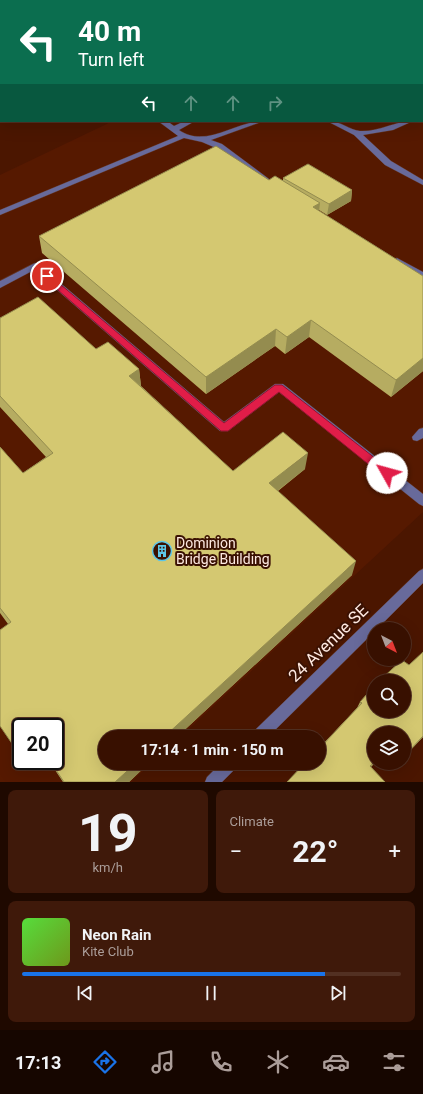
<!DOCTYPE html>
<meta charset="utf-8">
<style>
body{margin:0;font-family:Roboto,sans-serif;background:#3f190a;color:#f1f3f6;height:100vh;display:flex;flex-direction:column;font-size:15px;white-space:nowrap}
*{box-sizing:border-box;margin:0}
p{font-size:13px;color:#ab9d99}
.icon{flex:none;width:22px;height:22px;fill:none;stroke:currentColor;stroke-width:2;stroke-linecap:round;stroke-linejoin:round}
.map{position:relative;height:782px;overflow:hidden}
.sheet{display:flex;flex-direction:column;gap:8px;padding:8px;background:#1f0900;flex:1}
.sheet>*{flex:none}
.top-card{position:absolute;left:0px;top:0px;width:423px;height:122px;box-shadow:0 4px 16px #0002,0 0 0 1px #523022;background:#0b6e4f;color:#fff;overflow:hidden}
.needle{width:26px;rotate:138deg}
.controls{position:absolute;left:367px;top:622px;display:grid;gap:8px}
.controls a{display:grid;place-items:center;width:44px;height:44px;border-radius:50%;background:#381000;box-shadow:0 4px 16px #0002,0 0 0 1px #523022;font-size:20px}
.speed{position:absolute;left:12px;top:718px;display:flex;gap:8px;font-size:20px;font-weight:700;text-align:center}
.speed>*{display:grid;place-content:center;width:52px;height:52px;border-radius:50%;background:#381000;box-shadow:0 4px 16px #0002,0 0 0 1px #523022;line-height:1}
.speed .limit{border:2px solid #111;border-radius:6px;background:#fff;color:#111}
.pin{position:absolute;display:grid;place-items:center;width:34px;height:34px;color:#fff;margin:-17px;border:2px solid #fff;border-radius:50%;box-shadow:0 1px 4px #0007}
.me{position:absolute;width:44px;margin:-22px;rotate:308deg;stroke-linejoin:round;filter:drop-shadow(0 0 3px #0008)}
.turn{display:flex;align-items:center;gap:14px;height:84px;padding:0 12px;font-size:18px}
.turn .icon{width:52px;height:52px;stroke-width:2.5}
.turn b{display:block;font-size:28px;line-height:34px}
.lanes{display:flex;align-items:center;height:38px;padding:0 12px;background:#0003;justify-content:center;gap:20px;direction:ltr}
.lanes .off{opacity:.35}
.big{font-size:30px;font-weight:700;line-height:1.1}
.sheet .widget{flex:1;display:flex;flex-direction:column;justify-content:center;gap:6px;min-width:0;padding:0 14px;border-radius:8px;background:#3f190a}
.sheet .dial{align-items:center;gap:0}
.dial b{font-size:52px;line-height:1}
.song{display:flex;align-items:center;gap:12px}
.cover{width:48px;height:48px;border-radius:6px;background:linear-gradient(135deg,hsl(110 70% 55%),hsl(80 70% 35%))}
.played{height:4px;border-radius:2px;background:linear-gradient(90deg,#1a73e8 80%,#523022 80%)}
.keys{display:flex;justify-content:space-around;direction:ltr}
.heat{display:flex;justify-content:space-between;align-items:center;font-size:22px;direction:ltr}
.sheet .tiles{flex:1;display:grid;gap:8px;grid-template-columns:1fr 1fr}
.widget:last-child{grid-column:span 2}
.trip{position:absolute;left:98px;top:730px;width:228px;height:40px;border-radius:20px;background:#381000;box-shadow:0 4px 16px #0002,0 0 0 1px #523022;font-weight:700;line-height:40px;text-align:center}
.dock{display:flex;height:64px;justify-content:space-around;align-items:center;background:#160600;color:#ab9d99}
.dock .icon{width:28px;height:28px}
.dock .current{color:#1a73e8}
.dock b{font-size:18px;color:#f1f3f6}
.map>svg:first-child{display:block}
.built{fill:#561900;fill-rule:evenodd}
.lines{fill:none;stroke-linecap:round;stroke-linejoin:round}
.service-casing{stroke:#643420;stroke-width:1}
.minor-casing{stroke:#643420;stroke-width:1}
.tertiary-casing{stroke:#643420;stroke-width:1}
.service{fill:#686a9b;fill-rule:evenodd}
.minor{fill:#686a9b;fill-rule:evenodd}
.tertiary{fill:#686a9b;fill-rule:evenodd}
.wall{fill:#b6ac61}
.shaded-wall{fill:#948c4f}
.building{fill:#d4c871;stroke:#948c4f}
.route{fill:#e11d48;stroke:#92132f}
.labels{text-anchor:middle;stroke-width:4;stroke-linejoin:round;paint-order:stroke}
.poi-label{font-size:14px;fill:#fee9e1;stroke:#3a1102;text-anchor:start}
.near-street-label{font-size:17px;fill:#fee9e1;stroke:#3a1102}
</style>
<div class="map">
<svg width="423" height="782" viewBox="0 0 423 782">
<rect width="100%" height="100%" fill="#4b1600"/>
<!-- built -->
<path class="built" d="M373 0H423V512L180 737H105V763H152L131 782H0V175L113 121H422V1H368ZM21 727H55V761H21Z"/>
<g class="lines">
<!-- service casing -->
<g class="service-casing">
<path id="service" d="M39 0H46L47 1H40Z
M422 31H423V36H422Z
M422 88H423V92H422Z
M422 115H423V119H422Z
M158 121H167L174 126 185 121H195L179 130C206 149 235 121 264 121L211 140 222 144 269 179 268 181H262L216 148 202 142 184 138 0 215V210L178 136Z
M327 121C342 121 349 130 360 131 379 132 395 121 413 121L393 130 363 135 391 161 423 180V185L385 165 354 135Z
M397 258 423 272V279L394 263 393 261Z
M35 263 38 264 224 422 275 384H283L423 494V506L419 504 279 392 228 431H220L34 270 0 288V281Z
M423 428V438L417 441 413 440 412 437 419 429Z"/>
</g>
<!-- minor casing -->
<g class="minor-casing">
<path id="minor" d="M423 569V583L377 629H374V632L268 737H251L253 732 419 571Z
M221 763H238L236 768 222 782H205L207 777Z"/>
</g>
<!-- tertiary casing -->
<g class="tertiary-casing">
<path id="tertiary" d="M0 10H1V14H0Z"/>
</g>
<!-- service -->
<use href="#service" class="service"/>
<!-- minor -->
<use href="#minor" class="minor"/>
<!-- tertiary -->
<use href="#tertiary" class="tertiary"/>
</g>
<!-- wall -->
<path class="wall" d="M283 178 352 190 351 201 327 215 319 210V211L423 276V371L391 397 309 337 285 354 275 346 206 394 42 253 39 236 269 180 283 181Z
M0 318 96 349 139 369 141 386 233 471 305 469 278 491 352 575 177 737H105L149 763 129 782H63L49 761H55L8 624 0 613V447L23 473 46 457 0 407Z
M360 702 423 737 405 756 404 755V733H374V763H375L371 767 287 782 357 708Z"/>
<!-- shaded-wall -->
<path class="shaded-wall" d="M352 190 351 201 327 215 329 204Z
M320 203 318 220 313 207Z
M311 320 309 337 285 354 287 337Z
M276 329 275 346 206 394V377Z
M423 358V371L391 397 396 380Z
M139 369 141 386 129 376Z
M308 453 305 469 267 499 269 483Z
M356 561 352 575 177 737H164Z
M423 736V737L405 756 409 751Z
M21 744V756L15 748Z
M136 763H149L129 782H115Z"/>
<!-- building -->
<path class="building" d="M216 146 269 180 275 176 320 203 313 207 423 276V358L396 380 311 320 287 337 276 329 206 377 39 236Z
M308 164 352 190 329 204 283 178Z
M38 297 96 349 108 342 139 369 129 376 233 471 283 432 308 453 269 483 356 561 164 737H105V763H136L115 782H64L50 761H55V727H21V744L15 748 0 726V630L11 622 0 608V447L23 473 53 453 0 396V318Z
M423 652V736L409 751 404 746V733H374V763L370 766 385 782H287L305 763H319V749L362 703 360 702 374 686V711H404V681H379L402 660 409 665Z"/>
<!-- route -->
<path class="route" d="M47 273 224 423 275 385H282L390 470 392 473 390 476H383L279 392 228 431H221L44 278 43 276Z"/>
<!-- icons -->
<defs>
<g id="building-ring" transform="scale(1)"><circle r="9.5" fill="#3a1102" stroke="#5dc7e8" stroke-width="1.5"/><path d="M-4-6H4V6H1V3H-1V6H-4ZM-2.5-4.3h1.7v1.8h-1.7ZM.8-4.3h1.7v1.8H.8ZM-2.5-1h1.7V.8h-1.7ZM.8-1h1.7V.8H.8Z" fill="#5dc7e8"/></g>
</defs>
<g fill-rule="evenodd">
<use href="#building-ring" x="162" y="551"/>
</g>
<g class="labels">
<!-- poi labels -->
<g class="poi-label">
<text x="176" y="548">Dominion<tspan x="176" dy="16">Bridge Building</tspan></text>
</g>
<!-- near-street labels -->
<g class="near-street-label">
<text transform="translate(328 643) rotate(-44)" y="6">24 Avenue SE</text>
</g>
</g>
</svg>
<div class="controls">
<a><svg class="needle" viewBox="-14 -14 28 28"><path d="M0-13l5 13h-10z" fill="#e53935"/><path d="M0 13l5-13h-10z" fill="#ab9d99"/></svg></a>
<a><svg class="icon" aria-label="search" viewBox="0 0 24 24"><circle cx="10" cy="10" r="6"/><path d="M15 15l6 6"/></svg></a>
<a><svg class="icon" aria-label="layers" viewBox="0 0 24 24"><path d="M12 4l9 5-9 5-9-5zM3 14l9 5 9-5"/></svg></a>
</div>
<div class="speed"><div class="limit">20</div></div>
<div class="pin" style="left:47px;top:276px;background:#d93025"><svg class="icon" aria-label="arrive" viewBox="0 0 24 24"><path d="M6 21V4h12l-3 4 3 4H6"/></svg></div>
<svg class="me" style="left:387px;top:473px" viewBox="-20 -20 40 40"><circle r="19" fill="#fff"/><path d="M0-13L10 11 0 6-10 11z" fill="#e11d48"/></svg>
<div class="trip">17:14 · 1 min · 150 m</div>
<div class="top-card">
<div class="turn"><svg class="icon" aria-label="left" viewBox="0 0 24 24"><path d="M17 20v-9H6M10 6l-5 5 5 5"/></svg><div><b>40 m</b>Turn left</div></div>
<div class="lanes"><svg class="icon" aria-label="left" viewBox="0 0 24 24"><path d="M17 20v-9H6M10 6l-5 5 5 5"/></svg><svg class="icon off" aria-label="ahead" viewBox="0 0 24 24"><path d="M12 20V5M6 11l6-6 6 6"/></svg><svg class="icon off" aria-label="ahead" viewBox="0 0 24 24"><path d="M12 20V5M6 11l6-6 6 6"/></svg><svg class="icon off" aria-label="right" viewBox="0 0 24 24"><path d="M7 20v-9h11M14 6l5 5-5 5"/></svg></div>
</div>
</div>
<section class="sheet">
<div class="tiles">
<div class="widget dial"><b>19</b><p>km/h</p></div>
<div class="widget"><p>Climate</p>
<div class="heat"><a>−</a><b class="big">22°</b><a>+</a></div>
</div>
<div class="widget">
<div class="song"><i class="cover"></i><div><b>Neon Rain</b><p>Kite Club</p></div></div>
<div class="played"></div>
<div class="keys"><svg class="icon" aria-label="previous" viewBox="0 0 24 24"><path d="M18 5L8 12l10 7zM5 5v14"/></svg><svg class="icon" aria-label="pause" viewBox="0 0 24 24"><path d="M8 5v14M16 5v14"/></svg><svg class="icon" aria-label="next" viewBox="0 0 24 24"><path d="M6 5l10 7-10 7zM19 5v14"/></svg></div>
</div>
</div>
</section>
<nav class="dock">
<b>17:13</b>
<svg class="icon current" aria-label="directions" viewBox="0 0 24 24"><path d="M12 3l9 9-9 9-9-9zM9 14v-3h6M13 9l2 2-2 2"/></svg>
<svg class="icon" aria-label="music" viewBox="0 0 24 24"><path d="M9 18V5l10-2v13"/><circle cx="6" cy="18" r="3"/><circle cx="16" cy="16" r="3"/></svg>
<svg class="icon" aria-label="phone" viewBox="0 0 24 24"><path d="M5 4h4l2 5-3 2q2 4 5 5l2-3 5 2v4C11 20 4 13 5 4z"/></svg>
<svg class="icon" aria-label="climate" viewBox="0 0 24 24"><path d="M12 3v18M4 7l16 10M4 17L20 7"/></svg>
<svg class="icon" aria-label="car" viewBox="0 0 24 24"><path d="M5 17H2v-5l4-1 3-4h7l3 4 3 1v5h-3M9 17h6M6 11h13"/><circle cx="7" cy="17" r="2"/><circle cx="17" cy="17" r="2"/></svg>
<svg class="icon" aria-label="filters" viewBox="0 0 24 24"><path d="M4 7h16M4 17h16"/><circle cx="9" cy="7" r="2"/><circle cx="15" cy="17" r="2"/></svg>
</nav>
